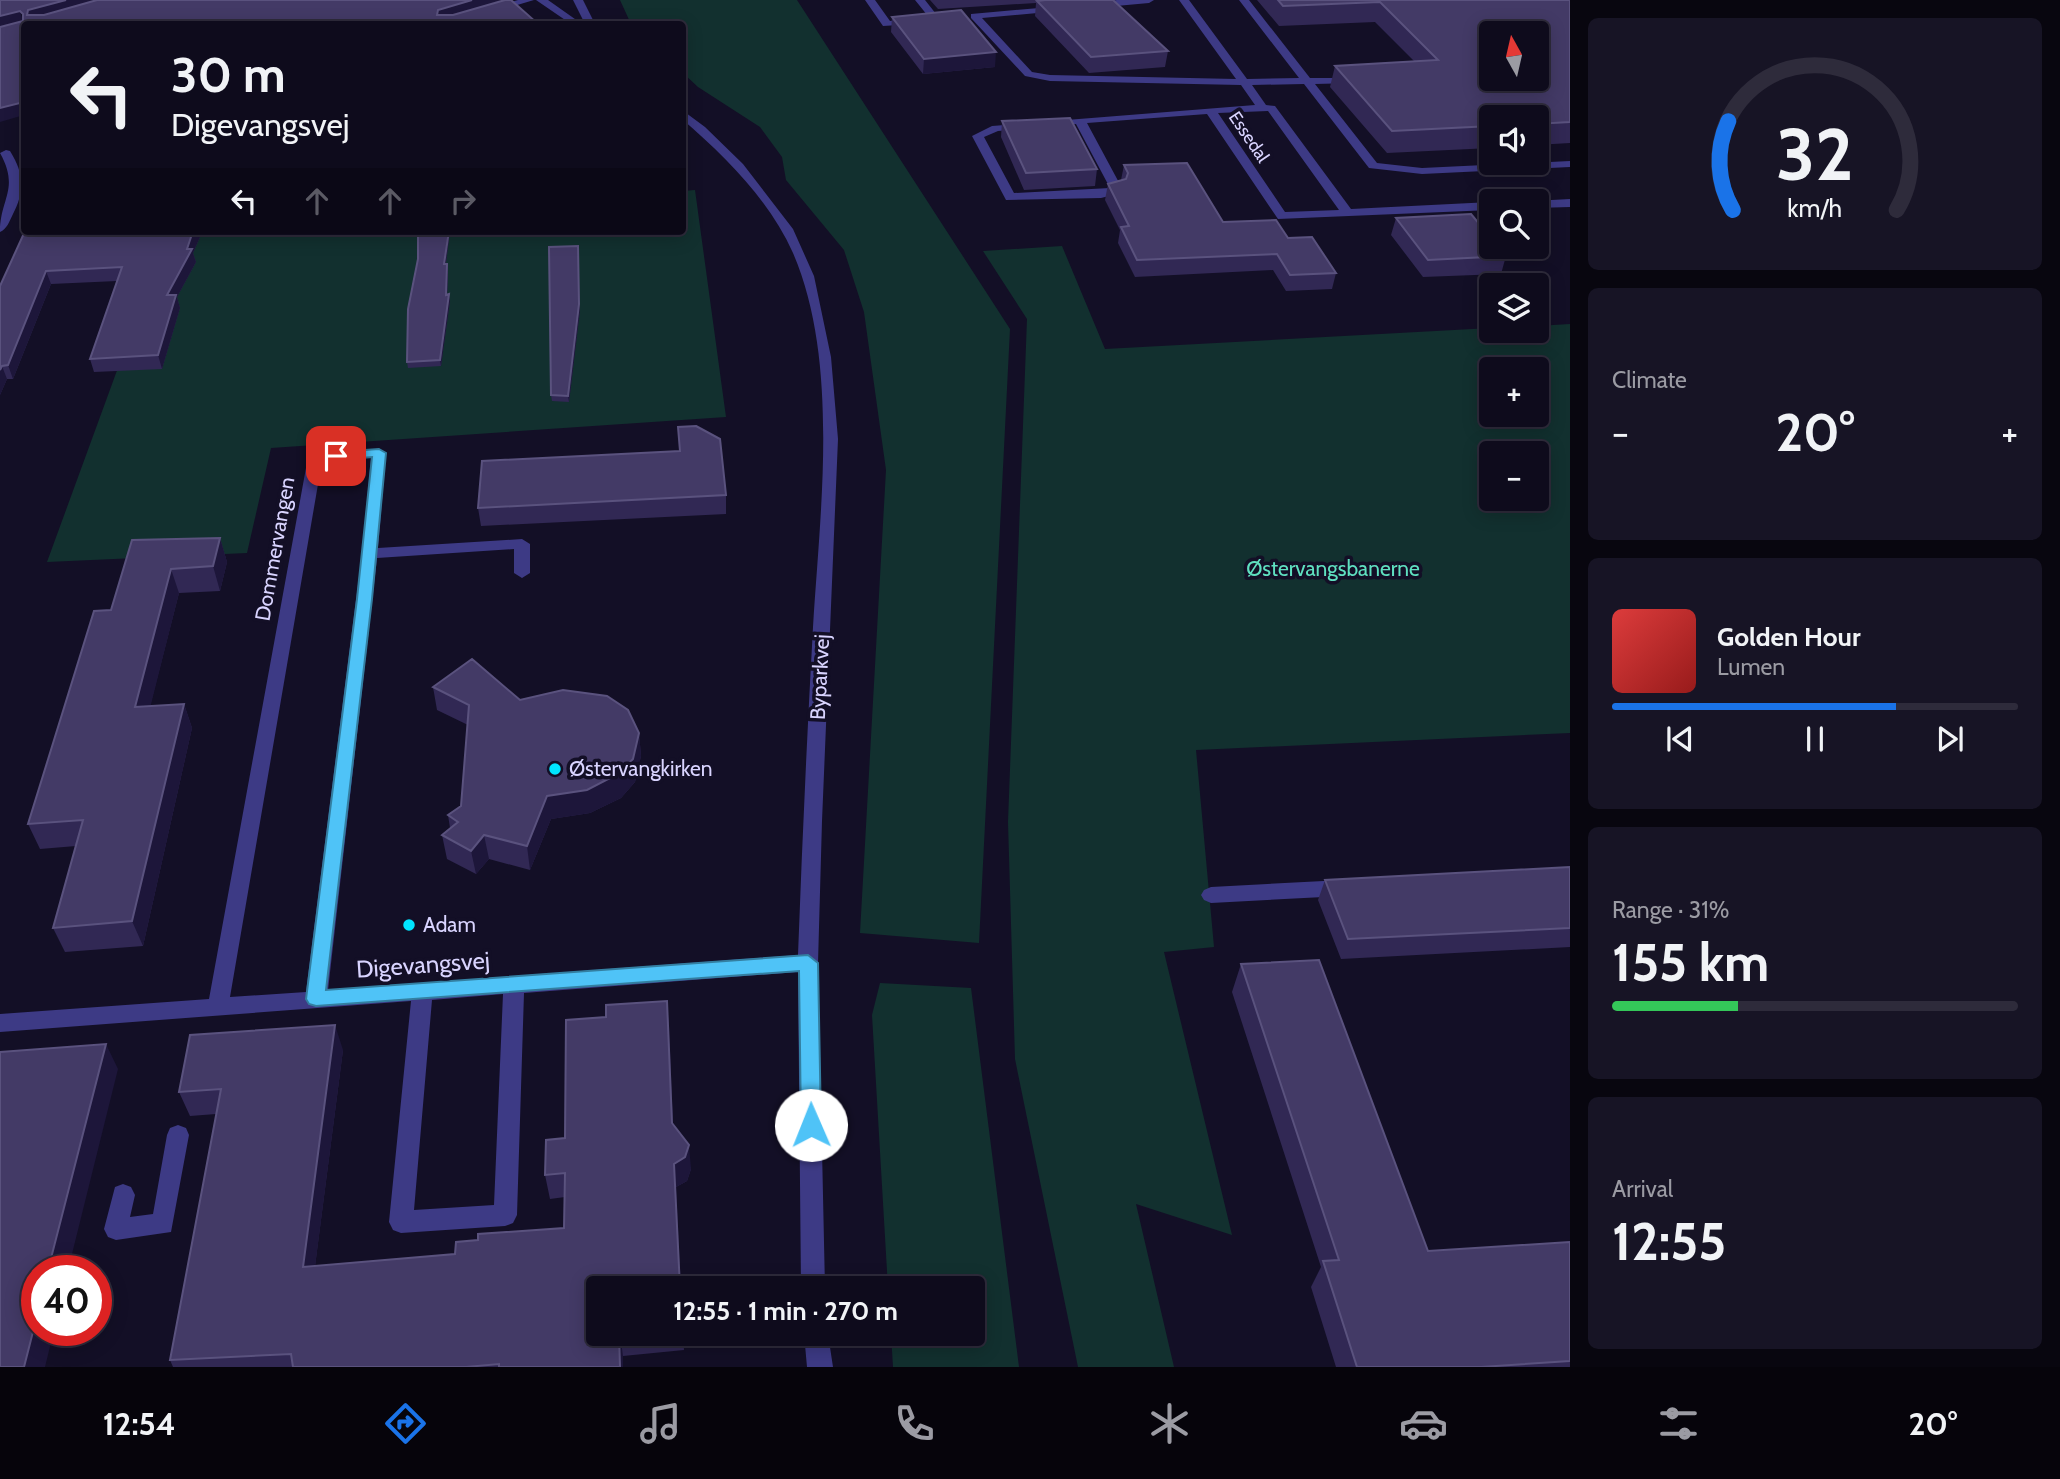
<!DOCTYPE html>
<meta charset="utf-8">
<style>
body{margin:0;font-family:Cabin,sans-serif;background:#171425;color:#f1f3f6;height:100vh;display:flex;flex-direction:column;font-size:26px;white-space:nowrap}
*{box-sizing:border-box;margin:0}
p{font-size:23px;color:#9b9ba3}
.icon{flex:none;width:38px;height:38px;fill:none;stroke:currentColor;stroke-width:2;stroke-linecap:round;stroke-linejoin:round}
.map{position:relative;flex:1;overflow:hidden}
.panel{display:flex;flex-direction:column;gap:18px;padding:18px;background:#08060f;width:490px}
.panel>*{flex:none}
.hud{position:absolute;left:21px;top:21px;width:665px;height:214px;border-radius:7px;box-shadow:0 4px 18px #0003,0 0 0 2px #2e2b3b;background:#0e0b1c;color:#f1f3f6;overflow:hidden}
.needle{width:46px;rotate:352deg}
.fabs{position:absolute;left:1479px;top:21px;display:grid;gap:14px}
.fabs a{display:grid;place-items:center;width:70px;height:70px;border-radius:7px;background:#0e0b1c;box-shadow:0 4px 18px #0003,0 0 0 2px #2e2b3b;font-size:35px}
.speed{position:absolute;left:21px;top:1255px;display:flex;gap:14px;font-size:35px;font-weight:700;text-align:center}
.speed>*{display:grid;place-content:center;width:91px;height:91px;border-radius:50%;background:#0e0b1c;box-shadow:0 4px 18px #0003,0 0 0 2px #2e2b3b;line-height:1}
.speed .limit{border:10px solid #d22;background:#fff;color:#111}
.pin{position:absolute;display:grid;place-items:center;width:60px;height:60px;color:#fff;margin:-30px;border-radius:14px;box-shadow:0 4px 10px #0006}
.me{position:absolute;width:77px;margin:-38px;rotate:359deg;stroke-linejoin:round;filter:drop-shadow(0 0 5px #0008)}
.turn{display:flex;align-items:center;gap:24px;height:147px;padding:0 35px;font-size:32px}
.turn .icon{width:91px;height:91px;stroke-width:2.5}
.turn b{display:block;font-size:49px;line-height:60px}
.lanes{display:flex;align-items:center;height:66px;padding:0 35px;background:#0003;justify-content:center;gap:35px;direction:ltr}
.lanes .off{opacity:.35}
.big{font-size:52px;font-weight:700;line-height:1.1}
.panel .tile{flex:1;display:flex;flex-direction:column;justify-content:center;gap:10px;min-width:0;padding:0 24px;border-radius:10px;background:#171425}
.panel .dial{align-items:center;gap:0}
.dial svg{height:182px;overflow:visible;fill:none;stroke:#2e2b3b;stroke-width:7;stroke-linecap:round;text-anchor:middle}
.dial text{fill:#f1f3f6;stroke:none}
.song{display:flex;align-items:center;gap:21px}
.cover{width:84px;height:84px;border-radius:10px;background:linear-gradient(135deg,hsl(0 70% 55%),hsl(0 70% 35%))}
.played{height:7px;border-radius:4px;background:linear-gradient(90deg,#1a73e8 70%,#2e2b3b 70%)}
.keys{display:flex;justify-content:space-around;direction:ltr}
.heat{display:flex;justify-content:space-between;align-items:center;font-size:38px;direction:ltr}
.charge{height:10px;border-radius:5px;background:linear-gradient(90deg,#34c759 31%,#2e2b3b 0)}
.trip{position:absolute;left:586px;top:1276px;width:399px;height:70px;border-radius:7px;background:#0e0b1c;box-shadow:0 4px 18px #0003,0 0 0 2px #2e2b3b;font-weight:700;line-height:70px;text-align:center}
.tabs{display:flex;height:112px;justify-content:space-around;align-items:center;background:#06040b;color:#9b9ba3}
.tabs .icon{width:49px;height:49px}
.tabs .current{color:#1a73e8}
.tabs b{font-size:32px;color:#f1f3f6}
main{display:flex;flex:1;min-height:0}
.map>svg:first-child{display:block}
.green{fill:#12302f;fill-rule:evenodd}
.lines{fill:none;stroke-linecap:round;stroke-linejoin:round}
.minor{fill:#3d3a85;fill-rule:evenodd}
.wall{fill:#312854}
.shaded-wall{fill:#1d163a}
.building{fill:#433a66;stroke:#5a527e;stroke-width:2;fill-rule:evenodd}
.route{fill:#4fc3f7;stroke:#337fa1;stroke-width:2}
.poi-dot{fill:#00e5ff;stroke:#130f26;stroke-width:2.5}
.labels{text-anchor:middle;stroke-width:7;stroke-linejoin:round;paint-order:stroke}
.far-street-label{font-size:18px;fill:#d9d4ff;stroke:#130f26}
.street-label{font-size:21px;fill:#d9d4ff;stroke:#130f26}
.park-label{font-size:21px;fill:#5fe0c0;stroke:#130f26}
.poi-label{font-size:21px;fill:#d9d4ff;stroke:#130f26;text-anchor:start}
.near-street-label{font-size:24px;fill:#d9d4ff;stroke:#130f26}
</style>
<main>
<div class="map">
<svg width="1570" height="1367" viewBox="0 0 1570 1367">
<rect width="100%" height="100%" fill="#130f26"/>
<!-- green -->
<path class="green" d="M620 0H797L1010 329 979 943 860 933 886 470 864 312 844 250 786 180 782 157 760 127 698 87 683 73 682 24H631Z
M695 190 726 417 271 448 247 553 47 562 168 231H682L683 191Z
M1062 246 1105 349 1491 328 1536 331 1537 326 1570 324V733L1196 750 1214 947 1164 952 1232 1235 1136 1204 1174 1367H1078L1015 1059 1008 822 1027 319 983 251ZM1491 369H1536V415H1491ZM1491 453H1536V499H1491Z
M880 983 971 988 1019 1367H893L891 1334H973V1288H888L872 1015Z"/>
<g class="lines">
<!-- minor -->
<path class="minor" d="M518 0H534L454 24H440Z
M536 0H548L582 24H571Z
M573 0H583L595 24H585Z
M865 0H875L890 21 915 18 920 21 915 24 883 26Z
M915 0H925L940 19 938 21H932Z
M1117 0H1154L1149 3 1094 8 1089 5Z
M1179 0H1189L1247 79 1299 78 1239 0H1249L1310 78H1358L1359 80 1354 83 1315 84 1377 163 1422 168 1570 161V167L1422 174 1369 168 1304 84 1252 85 1266 105 1275 106 1351 209 1491 202V210L1278 219 1207 114 1087 123 1123 190 1121 193 1101 198 1006 200 972 136 992 126 1255 105 1241 85 1050 81 1025 76 971 18V14L1062 6V10L1059 11 982 18 1032 72 1050 75 1236 79ZM1268 111 1339 210 1285 212 1218 113ZM1076 124 1110 188 1014 193 984 137 998 131Z
M682 110 705 127 743 164 793 229 814 276 831 357 838 439 822 821 818 963 825 1288H801L798 972 524 993 517 1215 513 1223 505 1226 401 1233 393 1230 389 1222 411 1001 0 1032V1014L209 999 308 457 315 453 379 449 386 453 378 548 522 539 530 544V573L522 578 514 573V549L377 558 328 990 798 955C802 846 807 736 813 627 820 511 840 362 793 253 769 200 726 157 682 119ZM371 458 362 553 306 992 230 997 322 461ZM503 994 494 1205 414 1210 432 1000Z
M6 150 10 151C24 173 25 191 13 214 9 222 7 229 0 232 0 198 20 189 0 153Z
M1570 199V207L1536 208V201H1533Z
M1343 880 1350 883 1353 888 1350 893 1343 896 1211 903 1204 900 1201 895 1204 890 1211 887Z
M178 1125 186 1128 189 1135 171 1232 116 1240 108 1237 104 1229 115 1187 123 1184 131 1187 135 1195 130 1217 153 1214 167 1135 170 1128Z
M804 1334H828L833 1367H807Z"/>
</g>
<!-- wall -->
<path class="wall" d="M930 0H1113L1168 51 1165 67 1089 73 1035 16 1036 3 938 9Z
M1257 0H1570V143L1536 145V117H1491V148L1387 153 1330 87 1335 66 1414 61 1375 22 1279 26Z
M892 17 995 67 923 74 891 32Z
M1002 121 1097 169 1095 186 1024 190 1001 137Z
M1124 165 1223 222 1288 238 1336 273 1332 289 1286 291 1273 270 1135 277 1118 243 1120 230 1105 200 1108 184 1121 180Z
M1396 218 1506 256 1501 274 1423 277 1391 235Z
M25 231H198L200 237 193 253 196 262 177 297 180 308 162 369 94 372 90 359 117 281 51 284 13 379H7L0 395V286Z
M450 231 446 264 448 270 447 295 450 301 441 366 408 368 407 362Z
M580 310 569 402 552 401 551 395Z
M726 495V514L481 526 478 508Z
M220 538 227 562 220 591 179 593 150 706 184 704 192 728 143 946 65 952 53 928 76 846 40 849 28 824 111 610Z
M433 687 520 700 639 733 641 756 635 782 621 798 590 813 551 819 530 870 489 859 476 874 447 859 442 835 450 828 448 815 461 806 468 725 437 710Z
M1570 867V947L1341 959 1318 900 1325 880Z
M1241 964 1428 1251 1570 1242V1367H1336L1311 1287 1321 1267 1232 992Z
M667 1001 673 1124 691 1169 687 1181 676 1187 598 1334H683L684 1350 623 1356V1367H173L170 1360 216 1114 190 1116 179 1092 343 1050 315 1266 455 1254 478 1240 564 1228 565 1197 550 1199 545 1175 565 1138 606 1017Z"/>
<!-- shaded-wall -->
<path class="shaded-wall" d="M66 0H110L31 24 27 15 28 10Z
M472 0H501L502 2 439 24 437 15 438 10Z
M20 11 23 22 0 28V16Z
M996 52 995 67 923 74 924 59Z
M24 102V115L0 122V108Z
M193 231H198L200 237 193 253 196 262 177 297 180 308 162 369 158 355 167 295Z
M449 231H450L445 270 444 264Z
M578 252 580 310 569 402 568 396Z
M447 264 448 270 447 301 446 295Z
M46 271 51 284 13 379 8 365Z
M449 294 450 301 441 366 440 360Z
M2 366 7 379 0 395V370Z
M220 538 227 562 220 591 213 566Z
M171 569 179 593 144 732 135 707Z
M184 704 192 728 143 946 132 921Z
M639 733 641 756 635 782 621 798 590 813 551 819 530 870 527 846 547 796Z
M484 835 489 859 476 874 471 851Z
M667 1001 669 1025 674 1147 672 1123Z
M335 1025 343 1050 312 1290 303 1267Z
M106 1044 118 1069 68 1270H48Z
M689 1145 691 1169 687 1181 676 1187 681 1288H680L674 1164Z
M37 1316V1330H54L45 1367H24Z
M620 1334 623 1356V1367H620Z"/>
<!-- building -->
<path class="building" d="M0 0H66L28 10 27 15H44L97 0H472L438 10 437 15H453L505 0H511L537 23 531 24H24V102L0 108V27L23 21V14L20 11 0 16Z
M1045 0H1113L1168 51 1091 57 1037 1Z
M1278 0H1570V122L1536 124V117H1491V126L1392 131 1335 66 1438 60 1380 2 1283 6ZM1491 33H1536V79H1491Z
M961 10 996 52 924 59 892 17Z
M1070 118 1097 169 1026 173 1002 121Z
M1187 163 1223 222 1276 220 1288 238 1312 237 1336 273 1290 275 1277 254 1137 260 1121 227 1129 226 1108 184 1126 179 1128 173 1124 165Z
M1471 214 1491 238V247H1498L1506 256 1428 260 1396 218Z
M25 231H193L187 249H192L167 295H176L158 355 90 359 122 267 46 271 8 365 2 366 0 370V286Z
M418 231H449L444 264H447L446 295 449 294 440 360 407 362 408 309 418 259Z
M578 246 579 304 568 396 551 395 549 247Z
M696 426 720 439 726 495 478 508 482 461 680 451 678 427Z
M220 538 213 566 171 569 135 707 184 704 132 921 53 928 83 820 28 824 94 611 111 610 132 540Z
M472 659 520 700 563 690 607 696 628 710 639 733 633 759 618 774 587 790 547 796 527 846 484 835 471 851 442 835 458 822 448 815 461 806 469 705 433 687Z
M1570 867V928L1348 939 1325 880Z
M1319 960 1428 1251 1570 1242V1361L1481 1367H1357L1323 1261 1339 1260 1241 964Z
M667 1001 672 1123 689 1145 685 1157 674 1164 680 1288H598V1334H619L620 1367H499V1364L466 1367H293L291 1354 170 1360 221 1089 179 1092 190 1035 335 1025 303 1267 455 1254 456 1242 478 1240V1234L564 1228 565 1173 545 1175 546 1140 565 1138 566 1020 606 1017V1005Z
M106 1044 48 1270H37V1316L24 1367H0V1052Z"/>
<!-- route -->
<path class="route" d="M379 449 386 453 372 599 326 990 808 955 818 963 821 1125 818 1132 811 1134 804 1132 801 1125 799 971 316 1006 309 1004 306 999 357 599 372 457 336 460 329 456 336 452Z"/>
<!-- markers -->
<g class="poi-dot">
<circle cx="555" cy="769" r="7"/>
<circle cx="409" cy="925" r="7"/>
</g>
<g class="labels">
<!-- far-street labels -->
<g class="far-street-label">
<text transform="translate(1249 137) rotate(56)" y="6">Essedal</text>
</g>
<!-- street labels -->
<g class="street-label">
<text transform="translate(275 549) rotate(-80)" y="7">Dommervangen</text>
<text transform="translate(820 677) rotate(-87)" y="7">Byparkvej</text>
</g>
<!-- park labels -->
<g class="park-label">
<text x="1333" y="576">Østervangsbanerne</text>
</g>
<!-- poi labels -->
<g class="poi-label">
<text x="569" y="776">Østervangkirken</text>
<text x="423" y="932">Adam</text>
</g>
<!-- near-street labels -->
<g class="near-street-label">
<text transform="translate(423 965) rotate(-4)" y="8">Digevangsvej</text>
</g>
</g>
</svg>
<div class="fabs">
<a><svg class="needle" viewBox="-14 -14 28 28"><path d="M0-13l5 13h-10z" fill="#e53935"/><path d="M0 13l5-13h-10z" fill="#9b9ba3"/></svg></a>
<a><svg class="icon" aria-label="sound" viewBox="0 0 24 24"><path d="M4 9h4l5-4v14l-5-4H4zM17 9q2 3 0 6"/></svg></a>
<a><svg class="icon" aria-label="search" viewBox="0 0 24 24"><circle cx="10" cy="10" r="6"/><path d="M15 15l6 6"/></svg></a>
<a><svg class="icon" aria-label="layers" viewBox="0 0 24 24"><path d="M12 4l9 5-9 5-9-5zM3 14l9 5 9-5"/></svg></a>
<a>+</a>
<a>−</a>
</div>
<div class="speed"><div class="limit">40</div></div>
<div class="pin" style="left:336px;top:456px;background:#d93025"><svg class="icon" aria-label="arrive" viewBox="0 0 24 24"><path d="M6 21V4h12l-3 4 3 4H6"/></svg></div>
<svg class="me" style="left:811px;top:1125px" viewBox="-20 -20 40 40"><circle r="19" fill="#fff"/><path d="M0-13L10 11 0 6-10 11z" fill="#4fc3f7"/></svg>
<div class="trip">12:55 · 1 min · 270 m</div>
<div class="hud">
<div class="turn"><svg class="icon" aria-label="left" viewBox="0 0 24 24"><path d="M17 20v-9H6M10 6l-5 5 5 5"/></svg><div><b>30 m</b>Digevangsvej</div></div>
<div class="lanes"><svg class="icon" aria-label="left" viewBox="0 0 24 24"><path d="M17 20v-9H6M10 6l-5 5 5 5"/></svg><svg class="icon off" aria-label="ahead" viewBox="0 0 24 24"><path d="M12 20V5M6 11l6-6 6 6"/></svg><svg class="icon off" aria-label="ahead" viewBox="0 0 24 24"><path d="M12 20V5M6 11l6-6 6 6"/></svg><svg class="icon off" aria-label="right" viewBox="0 0 24 24"><path d="M7 20v-9h11M14 6l5 5-5 5"/></svg></div>
</div>
</div>
<section class="panel">
<div class="tile dial"><svg viewBox="0 0 100 80">
<path d="M14 69A42 42 0 1 1 86 69"/>
<path d="M14 69A42 42 0 0 1 12 30" stroke="#1a73e8"/>
<text x="50" y="56" font-size="32" font-weight="700">32</text>
<text x="50" y="72" font-size="11">km/h</text>
</svg></div>
<div class="tile"><p>Climate</p>
<div class="heat"><a>−</a><b class="big">20°</b><a>+</a></div>
</div>
<div class="tile">
<div class="song"><i class="cover"></i><div><b>Golden Hour</b><p>Lumen</p></div></div>
<div class="played"></div>
<div class="keys"><svg class="icon" aria-label="previous" viewBox="0 0 24 24"><path d="M18 5L8 12l10 7zM5 5v14"/></svg><svg class="icon" aria-label="pause" viewBox="0 0 24 24"><path d="M8 5v14M16 5v14"/></svg><svg class="icon" aria-label="next" viewBox="0 0 24 24"><path d="M6 5l10 7-10 7zM19 5v14"/></svg></div>
</div>
<div class="tile"><p>Range · 31%</p><b class="big">155 km</b><div class="charge"></div></div>
<div class="tile"><p>Arrival</p><b class="big">12:55</b></div>
</section>
</main>
<nav class="tabs">
<b>12:54</b>
<svg class="icon current" aria-label="directions" viewBox="0 0 24 24"><path d="M12 3l9 9-9 9-9-9zM9 14v-3h6M13 9l2 2-2 2"/></svg>
<svg class="icon" aria-label="music" viewBox="0 0 24 24"><path d="M9 18V5l10-2v13"/><circle cx="6" cy="18" r="3"/><circle cx="16" cy="16" r="3"/></svg>
<svg class="icon" aria-label="phone" viewBox="0 0 24 24"><path d="M5 4h4l2 5-3 2q2 4 5 5l2-3 5 2v4C11 20 4 13 5 4z"/></svg>
<svg class="icon" aria-label="climate" viewBox="0 0 24 24"><path d="M12 3v18M4 7l16 10M4 17L20 7"/></svg>
<svg class="icon" aria-label="car" viewBox="0 0 24 24"><path d="M5 17H2v-5l4-1 3-4h7l3 4 3 1v5h-3M9 17h6M6 11h13"/><circle cx="7" cy="17" r="2"/><circle cx="17" cy="17" r="2"/></svg>
<svg class="icon" aria-label="filters" viewBox="0 0 24 24"><path d="M4 7h16M4 17h16"/><circle cx="9" cy="7" r="2"/><circle cx="15" cy="17" r="2"/></svg>
<b>20°</b>
</nav>
